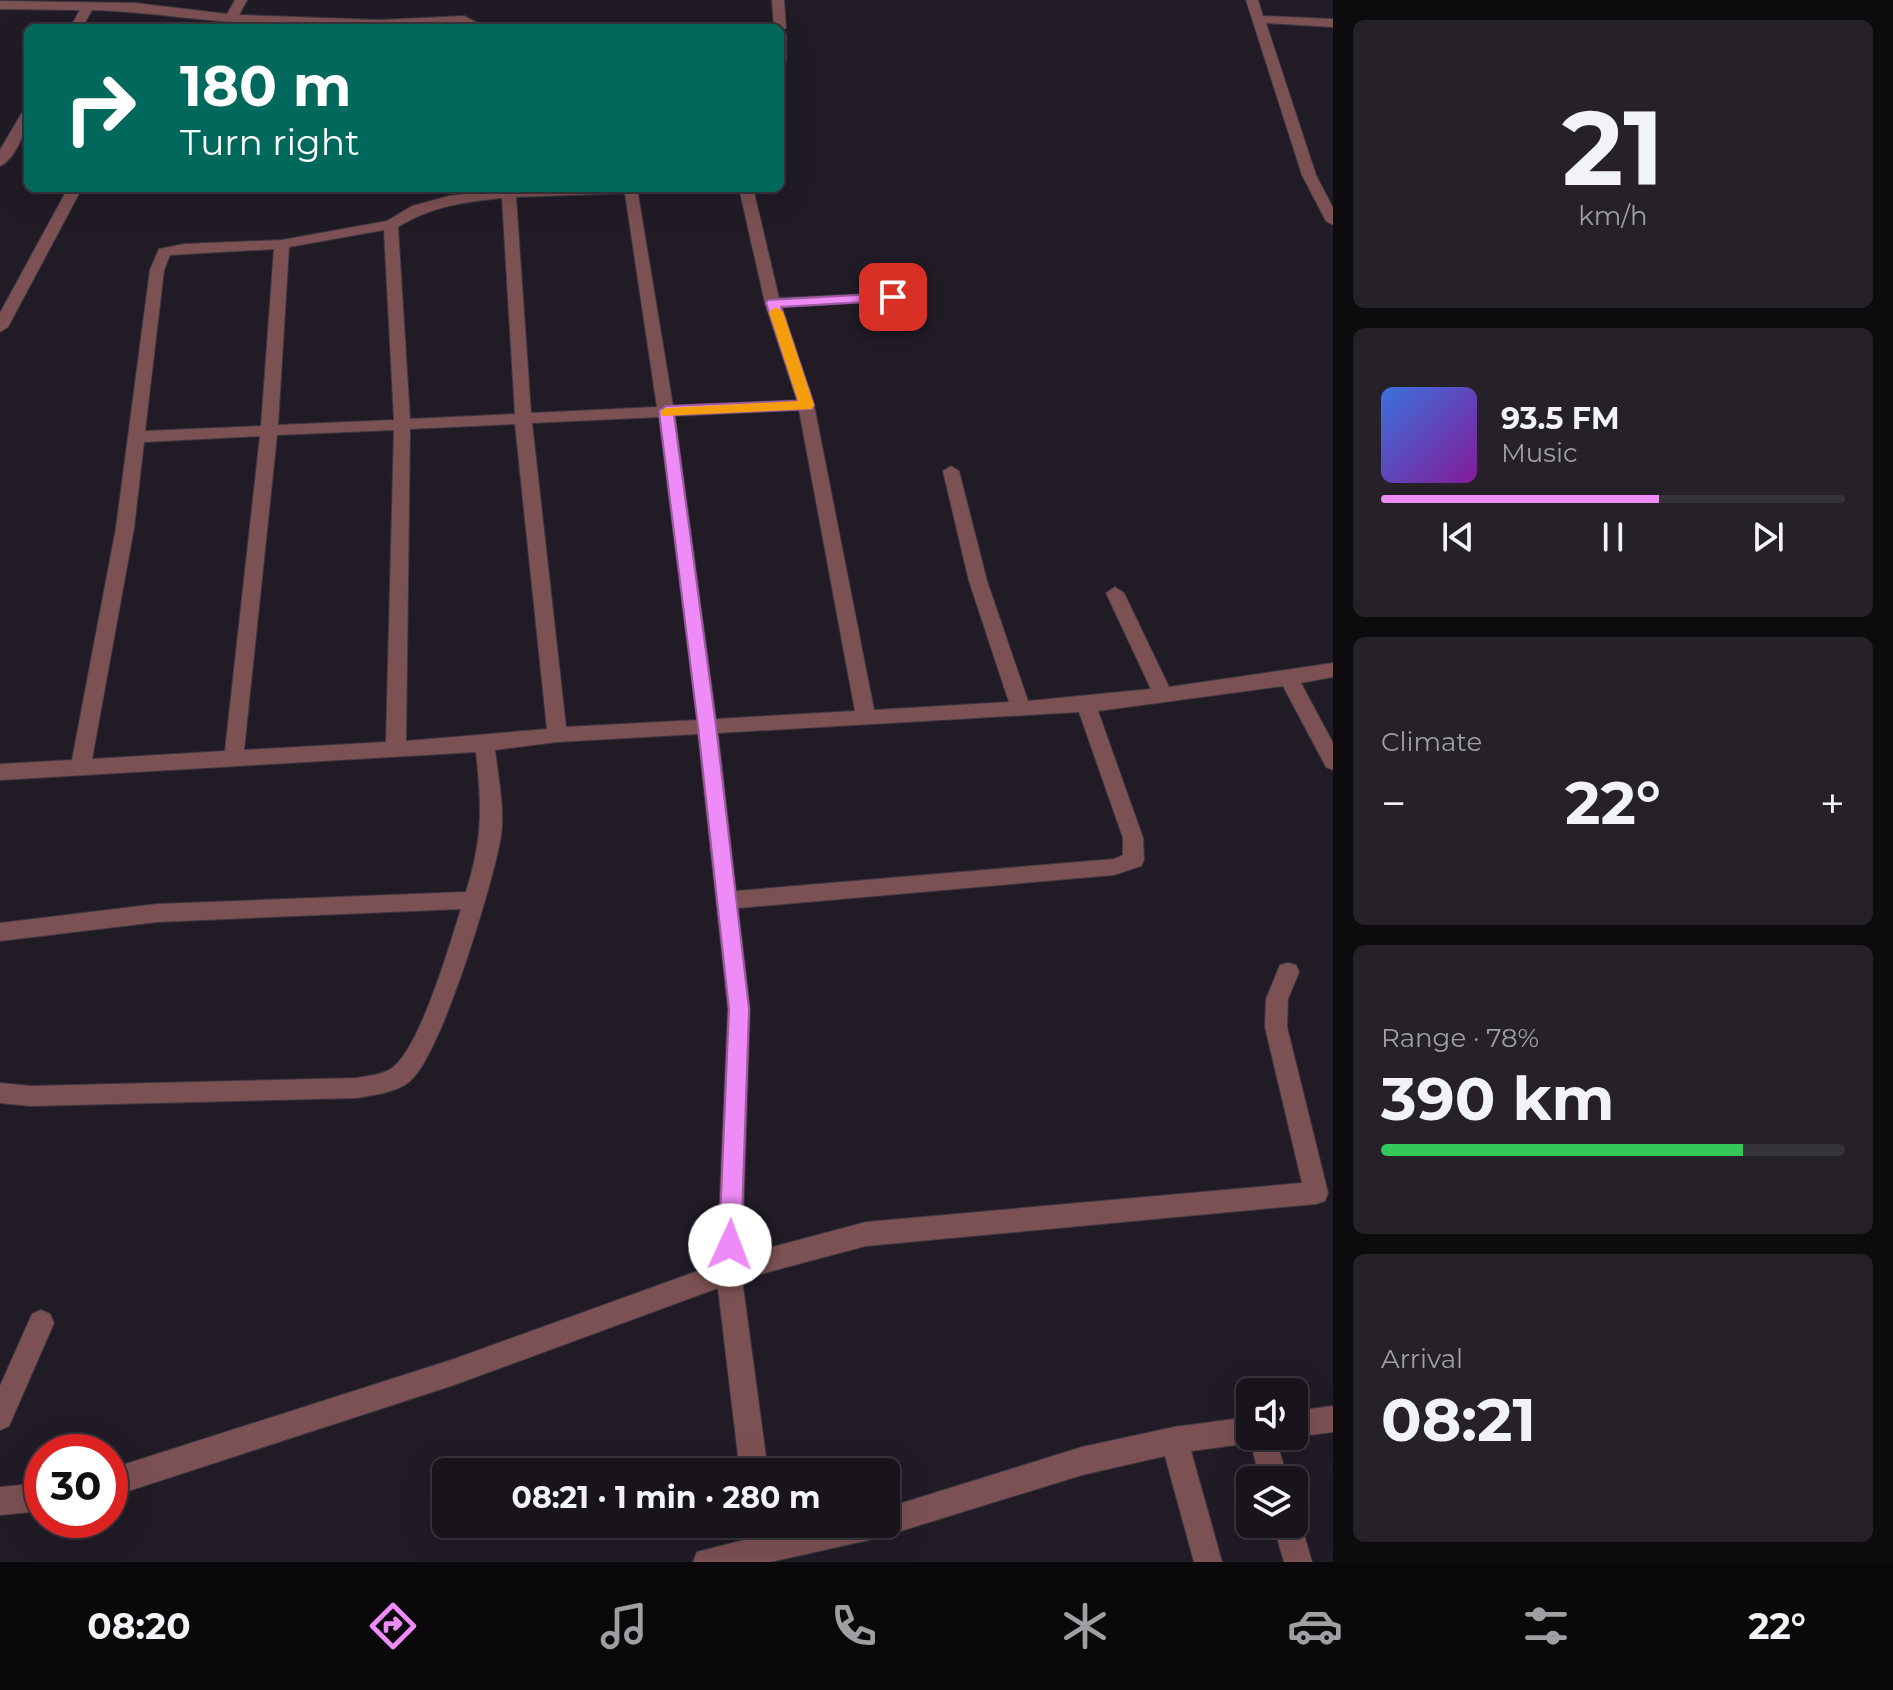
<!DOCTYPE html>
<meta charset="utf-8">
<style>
body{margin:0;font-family:Montserrat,sans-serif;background:#262129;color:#f1f3f6;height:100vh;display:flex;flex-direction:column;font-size:30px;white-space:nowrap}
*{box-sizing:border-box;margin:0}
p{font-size:26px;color:#9f9ea3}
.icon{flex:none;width:44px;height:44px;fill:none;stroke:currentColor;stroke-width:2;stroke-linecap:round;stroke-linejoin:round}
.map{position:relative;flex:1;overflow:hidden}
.side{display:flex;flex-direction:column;gap:20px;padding:20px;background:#0e0b0f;width:560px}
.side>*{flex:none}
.banner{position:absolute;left:24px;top:24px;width:760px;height:168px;border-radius:12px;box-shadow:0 8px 32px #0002,0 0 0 2px #37333b;background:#00695c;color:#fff;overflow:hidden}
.tools{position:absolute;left:1236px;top:1378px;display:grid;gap:16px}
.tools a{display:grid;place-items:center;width:72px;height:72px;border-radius:12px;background:#19141c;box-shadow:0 8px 32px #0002,0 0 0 2px #37333b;font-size:40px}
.speed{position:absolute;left:24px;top:1434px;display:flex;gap:16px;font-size:40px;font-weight:700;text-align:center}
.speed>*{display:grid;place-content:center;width:104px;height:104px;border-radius:50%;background:#19141c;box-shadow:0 8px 32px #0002,0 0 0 2px #37333b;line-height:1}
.speed .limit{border:12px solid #d22;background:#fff;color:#111}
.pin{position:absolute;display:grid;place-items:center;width:68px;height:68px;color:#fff;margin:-34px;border-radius:16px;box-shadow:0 4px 12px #0006}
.me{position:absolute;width:88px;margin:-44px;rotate:2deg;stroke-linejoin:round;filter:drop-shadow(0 0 6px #0008)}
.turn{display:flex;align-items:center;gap:28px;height:168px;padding:0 24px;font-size:36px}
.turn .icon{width:104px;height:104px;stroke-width:2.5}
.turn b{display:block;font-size:56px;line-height:68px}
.big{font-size:60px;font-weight:700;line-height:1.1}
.side .tile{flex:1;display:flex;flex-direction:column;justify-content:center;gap:12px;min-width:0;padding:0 28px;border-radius:12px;background:#262129}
.side .dial{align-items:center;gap:0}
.dial b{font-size:104px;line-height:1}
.song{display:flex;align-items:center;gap:24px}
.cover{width:96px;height:96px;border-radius:12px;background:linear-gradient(135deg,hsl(220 70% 55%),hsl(290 70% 35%))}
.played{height:8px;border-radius:4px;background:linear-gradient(90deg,#ef8bf7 60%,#37333b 60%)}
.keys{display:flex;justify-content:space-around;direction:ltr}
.heat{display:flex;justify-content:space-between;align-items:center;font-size:44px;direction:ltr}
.charge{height:12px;border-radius:6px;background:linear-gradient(90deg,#34c759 78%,#37333b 0)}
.trip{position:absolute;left:432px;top:1458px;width:468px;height:80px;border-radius:12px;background:#19141c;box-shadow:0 8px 32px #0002,0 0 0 2px #37333b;font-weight:700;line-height:80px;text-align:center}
.tabs{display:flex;height:128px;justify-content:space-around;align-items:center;background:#0a080b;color:#9f9ea3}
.tabs .icon{width:56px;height:56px}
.tabs .on{color:#ef8bf7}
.tabs b{font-size:36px;color:#f1f3f6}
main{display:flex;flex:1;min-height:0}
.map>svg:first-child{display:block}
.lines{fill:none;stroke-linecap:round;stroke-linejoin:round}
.minor-casing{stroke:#3e3843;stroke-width:2}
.minor{fill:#7c5153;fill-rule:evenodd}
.route{fill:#ef8bf7;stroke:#9b5aa1;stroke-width:2}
.slow{fill:#f59e0b}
</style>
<main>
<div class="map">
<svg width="1333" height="1562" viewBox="0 0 1333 1562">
<rect width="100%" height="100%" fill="#211b26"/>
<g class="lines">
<!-- minor casing -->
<g class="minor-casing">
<path id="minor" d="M235 0H247L239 15 380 20 464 16 487 28H471L462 24C386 27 310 26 234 22 186 19 140 11 92 10L82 28H70L80 10 0 9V1L135 3 227 14Z
M772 0H784L786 28 781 31 786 35V61L780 65V28H774Z
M1246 0H1258L1263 16 1333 19V27L1266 23 1316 175 1333 208V225L1326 221 1302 175Z
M28 110C28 127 16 159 0 166V150L23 111Z
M68 188H82L8 327 0 332V313Z
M637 188 673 406 797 400 765 303 739 188H753L779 298 893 293 900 297 893 301 782 307 814 405 874 710 1009 702 969 581 943 471 951 466 959 471 987 581 1028 701 1151 689 1106 593 1115 587 1124 593 1169 687 1333 663V677L1301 683 1333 743V770L1326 767 1283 686 1098 711 1143 838 1144 860 1141 866 1114 875 738 908 750 1009 742 1255 866 1222 1302 1183 1265 1027 1266 999 1280 965 1288 963 1296 965 1299 972 1288 999 1287 1027 1328 1193 1325 1201 1316 1204 866 1246 742 1279 768 1472H740L718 1288 454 1385 110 1497V1469L454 1359 717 1264 728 1009 698 734 557 742 495 750C498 778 505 808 501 836 494 880 441 1057 409 1082 395 1093 373 1095 356 1098L31 1106 0 1103V1083L31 1086 356 1078C367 1076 382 1075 392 1068 420 1048 450 944 461 909L157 922 0 941V923L157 904 466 892C483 837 482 808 476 752L0 780V764L72 760 116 528 150 270 159 249 184 244 282 240 387 221 412 206 449 196 509 189ZM625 193 657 407 531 413 516 197ZM502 198 515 414 410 419 398 227C432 206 464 202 502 198ZM384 230 394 420 278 425 289 247ZM274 249 261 426 145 431 164 270 170 255ZM799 410 855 711 716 719 675 416ZM659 417 697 720 566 727 532 423ZM515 424 547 729 406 741 410 429ZM394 430 386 742 244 750 277 435ZM260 436 225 751 92 759 134 528 144 442ZM1079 712 1123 838V855L1114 859 736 891 718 733Z
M41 1310 50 1314 54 1323 9 1426 0 1430V1386L32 1314Z
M1333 1406V1432L1294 1437 1291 1436H1294V1411Z
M1250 1417V1436H1275L1288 1480H1260L1251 1443 1191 1451 1222 1562H1194L1165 1456 1082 1475 878 1538 770 1562H693L697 1552 748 1539 746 1524H774L775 1533 815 1524H886V1508L1082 1447 1174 1427Z
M42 1483V1511L0 1515V1487Z
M1294 1513 1301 1524 1312 1562H1284L1273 1524H1294Z"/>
</g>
<!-- minor -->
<use href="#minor" class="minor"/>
</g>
<!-- route -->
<path class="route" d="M893 293 898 294V300L781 307 814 405 812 409 674 415 716 726 749 1009 741 1245 738 1253 730 1256 722 1253 719 1245 729 1009 698 726 659 411 666 406 798 401 766 303 768 300Z"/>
<!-- slow -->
<path class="slow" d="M776 307 783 312 814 405 812 409 661 416V410L666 408 798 401 769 312Z"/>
</svg>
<div class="tools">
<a><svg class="icon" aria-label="sound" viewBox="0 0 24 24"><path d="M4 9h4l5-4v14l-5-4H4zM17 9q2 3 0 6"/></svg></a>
<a><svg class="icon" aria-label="layers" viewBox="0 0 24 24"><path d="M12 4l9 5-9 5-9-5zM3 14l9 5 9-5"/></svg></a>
</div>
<div class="speed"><div class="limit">30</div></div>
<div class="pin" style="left:893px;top:297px;background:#d93025"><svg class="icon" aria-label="arrive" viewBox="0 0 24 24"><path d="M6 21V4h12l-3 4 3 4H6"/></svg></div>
<svg class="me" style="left:730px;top:1245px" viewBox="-20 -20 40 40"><circle r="19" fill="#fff"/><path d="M0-13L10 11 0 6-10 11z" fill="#ef8bf7"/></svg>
<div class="trip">08:21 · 1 min · 280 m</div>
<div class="banner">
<div class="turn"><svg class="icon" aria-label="right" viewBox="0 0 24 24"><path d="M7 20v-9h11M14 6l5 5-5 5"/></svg><div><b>180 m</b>Turn right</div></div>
</div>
</div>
<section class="side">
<div class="tile dial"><b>21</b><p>km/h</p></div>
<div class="tile">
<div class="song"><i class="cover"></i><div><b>93.5 FM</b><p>Music</p></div></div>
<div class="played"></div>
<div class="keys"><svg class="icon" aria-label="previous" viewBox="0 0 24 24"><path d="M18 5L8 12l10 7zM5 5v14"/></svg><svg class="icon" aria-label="pause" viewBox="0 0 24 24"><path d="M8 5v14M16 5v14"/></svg><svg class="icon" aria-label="next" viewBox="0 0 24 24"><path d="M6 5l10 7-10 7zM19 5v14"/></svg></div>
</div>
<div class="tile"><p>Climate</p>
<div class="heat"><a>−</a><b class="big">22°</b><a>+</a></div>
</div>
<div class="tile"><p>Range · 78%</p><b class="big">390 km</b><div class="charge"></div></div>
<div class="tile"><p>Arrival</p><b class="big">08:21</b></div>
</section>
</main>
<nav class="tabs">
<b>08:20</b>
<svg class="icon on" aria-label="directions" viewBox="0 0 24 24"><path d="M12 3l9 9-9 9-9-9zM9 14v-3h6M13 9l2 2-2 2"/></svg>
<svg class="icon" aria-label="music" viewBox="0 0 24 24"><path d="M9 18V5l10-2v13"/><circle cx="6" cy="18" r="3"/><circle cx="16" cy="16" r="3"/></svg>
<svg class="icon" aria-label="phone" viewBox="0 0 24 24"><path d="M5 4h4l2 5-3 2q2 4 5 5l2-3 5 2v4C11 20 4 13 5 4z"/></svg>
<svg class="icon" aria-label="climate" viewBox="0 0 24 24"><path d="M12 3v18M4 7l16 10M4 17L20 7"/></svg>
<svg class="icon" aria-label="car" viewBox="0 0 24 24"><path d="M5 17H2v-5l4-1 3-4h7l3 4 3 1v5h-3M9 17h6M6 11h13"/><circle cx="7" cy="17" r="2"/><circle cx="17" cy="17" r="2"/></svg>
<svg class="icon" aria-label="filters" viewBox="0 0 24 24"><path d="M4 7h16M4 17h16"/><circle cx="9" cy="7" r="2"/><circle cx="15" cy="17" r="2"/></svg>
<b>22°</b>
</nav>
